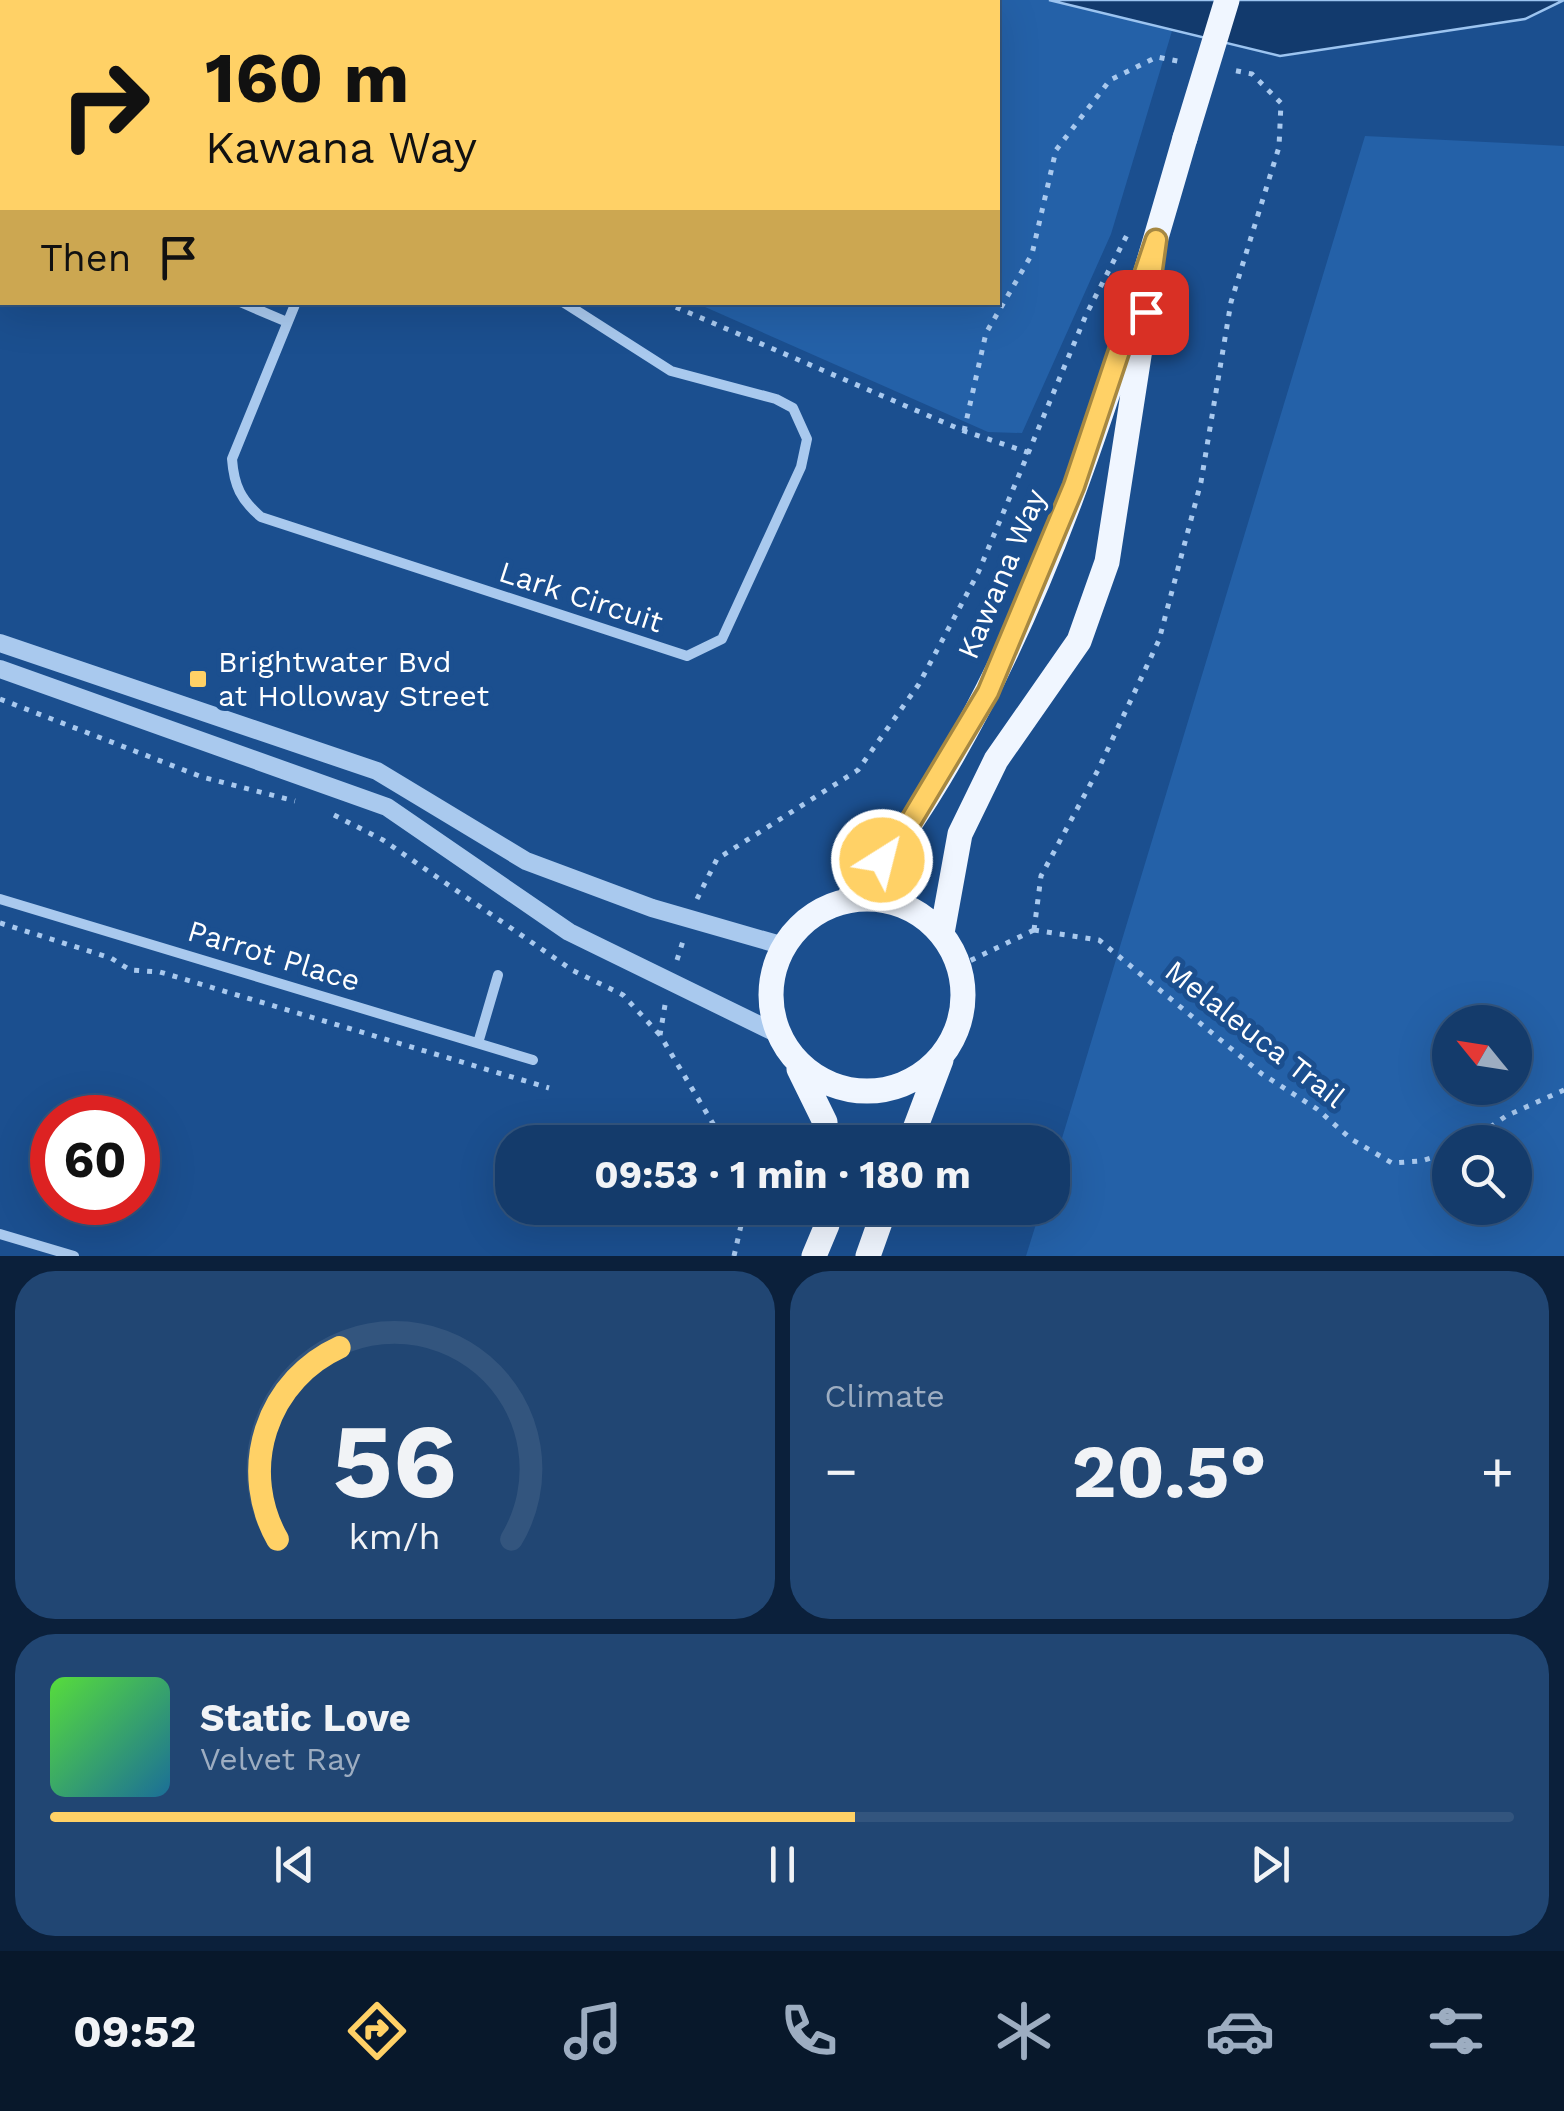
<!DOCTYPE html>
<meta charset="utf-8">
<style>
body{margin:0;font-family:"Work Sans",sans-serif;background:#214673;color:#f1f3f6;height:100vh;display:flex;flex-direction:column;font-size:38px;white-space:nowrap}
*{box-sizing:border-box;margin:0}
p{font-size:32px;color:#9dadc1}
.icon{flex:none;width:55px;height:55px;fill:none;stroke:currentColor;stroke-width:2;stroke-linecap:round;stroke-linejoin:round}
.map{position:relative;height:1256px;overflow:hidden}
.panel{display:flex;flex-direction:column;gap:15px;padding:15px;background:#0b203b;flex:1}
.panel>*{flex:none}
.banner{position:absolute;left:0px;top:0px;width:1000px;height:305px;box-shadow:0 10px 40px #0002,0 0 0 2px #33557e;background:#ffd166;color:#111;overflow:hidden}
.needle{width:65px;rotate:300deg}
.fabs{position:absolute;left:1432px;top:1005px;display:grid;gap:20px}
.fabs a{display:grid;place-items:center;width:100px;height:100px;border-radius:50%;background:#143b6b;box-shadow:0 10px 40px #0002,0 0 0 2px #33557e;font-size:50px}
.speed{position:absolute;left:30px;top:1095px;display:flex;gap:20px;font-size:50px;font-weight:700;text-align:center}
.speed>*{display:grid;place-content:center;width:130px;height:130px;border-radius:50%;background:#143b6b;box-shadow:0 10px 40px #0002,0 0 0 2px #33557e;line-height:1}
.speed .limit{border:15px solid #d22;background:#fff;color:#111}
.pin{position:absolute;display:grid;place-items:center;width:85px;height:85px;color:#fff;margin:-42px;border-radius:20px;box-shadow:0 5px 15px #0006}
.me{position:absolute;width:110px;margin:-55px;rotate:36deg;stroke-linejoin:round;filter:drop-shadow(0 0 8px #0008)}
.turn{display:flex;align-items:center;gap:35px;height:210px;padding:0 40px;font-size:45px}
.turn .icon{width:130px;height:130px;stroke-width:2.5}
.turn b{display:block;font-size:70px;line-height:85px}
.then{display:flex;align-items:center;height:95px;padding:0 40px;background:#0003;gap:20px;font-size:38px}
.big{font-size:75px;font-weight:700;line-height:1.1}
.panel .widget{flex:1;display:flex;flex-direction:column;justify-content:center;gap:15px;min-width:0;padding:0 35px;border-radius:40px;background:#214673}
.panel .dial{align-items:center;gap:0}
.dial svg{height:260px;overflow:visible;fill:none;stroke:#33557e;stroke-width:7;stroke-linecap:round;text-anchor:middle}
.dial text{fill:#f1f3f6;stroke:none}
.song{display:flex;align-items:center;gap:30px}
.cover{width:120px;height:120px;border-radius:15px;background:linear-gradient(135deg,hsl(110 70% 55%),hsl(200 70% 35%))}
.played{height:10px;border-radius:5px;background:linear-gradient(90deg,#ffd166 55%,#33557e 55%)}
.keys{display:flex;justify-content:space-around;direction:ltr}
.heat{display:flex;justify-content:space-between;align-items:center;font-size:55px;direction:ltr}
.panel .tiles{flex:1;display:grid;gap:15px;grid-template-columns:1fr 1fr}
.widget:last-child{grid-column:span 2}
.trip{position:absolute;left:495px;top:1125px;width:575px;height:100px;border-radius:40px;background:#143b6b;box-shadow:0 10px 40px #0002,0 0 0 2px #33557e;font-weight:700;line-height:100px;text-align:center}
.tab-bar{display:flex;height:160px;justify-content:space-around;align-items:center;background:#08182b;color:#9dadc1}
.tab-bar .icon{width:70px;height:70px}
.tab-bar .current{color:#ffd166}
.tab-bar b{font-size:45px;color:#f1f3f6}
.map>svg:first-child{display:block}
.green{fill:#2461a8;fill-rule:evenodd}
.water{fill:#123a6d;stroke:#9cc4f0;stroke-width:2.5}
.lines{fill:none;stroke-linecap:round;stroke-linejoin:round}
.path{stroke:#a9c9ee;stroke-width:5;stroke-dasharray:5 8;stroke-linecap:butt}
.minor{stroke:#a9c9ee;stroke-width:10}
.tertiary{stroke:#a9c9ee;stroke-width:18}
.primary{stroke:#f0f6ff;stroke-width:25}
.primary-bridge{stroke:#f0f6ff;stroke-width:25}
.route-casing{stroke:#a68842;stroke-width:25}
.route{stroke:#ffd166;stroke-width:18}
.poi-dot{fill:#ffd166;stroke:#1b4f8f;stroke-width:4}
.labels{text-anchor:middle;stroke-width:10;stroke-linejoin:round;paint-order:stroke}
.street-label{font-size:30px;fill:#fff;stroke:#1b4f8f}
.poi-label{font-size:30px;fill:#fff;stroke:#1b4f8f;text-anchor:start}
</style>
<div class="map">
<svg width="1564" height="1256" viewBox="0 0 1564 1256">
<rect width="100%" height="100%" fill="#1b4f8f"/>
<!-- green -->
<path class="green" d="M339 0H1049L1172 31 1111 234 1022 433 988 432 696 303 998 302V2Z
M1365 136 1564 146V1256H1026L1041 1208H1052L1053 1168ZM1450 1022H1515V1088H1450ZM1450 1142H1515V1208H1450Z"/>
<!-- water -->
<path class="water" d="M1049 0H1564L1525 19 1280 56Z"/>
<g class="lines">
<!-- path -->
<path class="path" d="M328 0 330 2
M100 2 101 0
M664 302 964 431 1030 453
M964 431 986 333 1032 254 1056 150 1110 80 1157 57 1182 62
M0 699 202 777 295 801
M334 815 383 840 572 970 623 995 660 1035
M697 899 717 859 858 770 919 684 978 573 1086 315 1128 233
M0 923 111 958 130 970 160 972 549 1088
M1034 930 1041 876 1098 770 1159 640 1201 482 1231 302 1279 147 1281 103 1252 74 1232 70
M1034 930 1099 940 1262 1074 1317 1109 1351 1139 1392 1163 1421 1161 1450 1152
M677 960 684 938
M959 966 1034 930
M665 1005 660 1035 724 1142
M1469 1142 1506 1116 1564 1090
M734 1256 745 1208"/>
<!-- minor -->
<path class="minor" d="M75 2 76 0
M0 218 2 216
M240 302 287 322
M296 302 232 459C234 486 241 500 261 517L687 656 722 639 801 467 807 439 793 408 776 399 671 371 563 302
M0 899 533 1060
M478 1043 498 975
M0 1234 74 1256"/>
<!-- tertiary -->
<path class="tertiary" d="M0 643 377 771 526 861 652 908 784 946
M0 669 387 807 569 932 778 1034"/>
<!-- primary -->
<path class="primary" d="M771 995a96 96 0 1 1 192 0a96 96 0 1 1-192 0Z
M846 901C864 880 885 860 901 837 1042 633 1117 374 1185 138
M942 933 960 834 996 760 1079 641 1107 562 1147 304
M799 1069 825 1122 826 1142
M910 1142 941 1060
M814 1256 827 1225V1208
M868 1256 885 1208"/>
<!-- primary-bridge -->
<path class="primary-bridge" d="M1185 138 1227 0"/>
</g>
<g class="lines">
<!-- route casing -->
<g class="route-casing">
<path id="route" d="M882 860 900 839 988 692 1074 486 1156 240 1146 312"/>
</g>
<!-- route -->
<use href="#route" class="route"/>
</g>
<!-- markers -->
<rect class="poi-dot" x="188" y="669" width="20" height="20" rx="5"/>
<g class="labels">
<!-- street labels -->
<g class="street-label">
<text transform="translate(1002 574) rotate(-67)" y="10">Kawana Way</text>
<text transform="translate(581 597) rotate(18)" y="10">Lark Circuit</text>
<text transform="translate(274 956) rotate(17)" y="10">Parrot Place</text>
<text transform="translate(1255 1034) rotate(38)" y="10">Melaleuca Trail</text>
</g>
<!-- poi labels -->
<g class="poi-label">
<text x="218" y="672">Brightwater Bvd<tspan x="218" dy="34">at Holloway Street</tspan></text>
</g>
</g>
</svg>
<div class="fabs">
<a><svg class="needle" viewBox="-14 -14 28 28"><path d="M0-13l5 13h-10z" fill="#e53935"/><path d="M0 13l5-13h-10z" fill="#9dadc1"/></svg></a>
<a><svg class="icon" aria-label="search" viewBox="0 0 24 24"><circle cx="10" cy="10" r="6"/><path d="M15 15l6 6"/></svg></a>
</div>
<div class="speed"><div class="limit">60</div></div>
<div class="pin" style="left:1146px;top:312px;background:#d93025"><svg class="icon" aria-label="arrive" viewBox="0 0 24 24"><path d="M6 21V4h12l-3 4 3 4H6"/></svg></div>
<svg class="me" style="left:882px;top:860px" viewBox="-20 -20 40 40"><circle r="17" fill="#ffd166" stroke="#fff" stroke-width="3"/><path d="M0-11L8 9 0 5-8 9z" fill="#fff"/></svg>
<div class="trip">09:53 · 1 min · 180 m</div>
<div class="banner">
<div class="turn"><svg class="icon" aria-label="right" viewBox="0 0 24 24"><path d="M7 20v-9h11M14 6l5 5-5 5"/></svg><div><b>160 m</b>Kawana Way</div></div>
<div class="then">Then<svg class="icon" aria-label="arrive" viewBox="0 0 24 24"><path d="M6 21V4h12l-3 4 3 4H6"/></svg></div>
</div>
</div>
<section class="panel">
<div class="tiles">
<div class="widget dial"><svg viewBox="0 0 100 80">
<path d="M14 69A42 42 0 1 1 86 69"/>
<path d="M14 69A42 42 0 0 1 33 10" stroke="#ffd166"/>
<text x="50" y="56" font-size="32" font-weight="700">56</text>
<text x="50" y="72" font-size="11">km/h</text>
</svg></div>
<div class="widget"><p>Climate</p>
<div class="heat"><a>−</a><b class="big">20.5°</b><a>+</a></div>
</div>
<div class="widget">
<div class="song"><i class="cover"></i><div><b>Static Love</b><p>Velvet Ray</p></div></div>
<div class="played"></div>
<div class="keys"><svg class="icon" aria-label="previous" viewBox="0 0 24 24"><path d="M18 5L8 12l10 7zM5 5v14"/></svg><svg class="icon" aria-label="pause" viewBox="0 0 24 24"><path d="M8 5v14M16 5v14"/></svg><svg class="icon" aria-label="next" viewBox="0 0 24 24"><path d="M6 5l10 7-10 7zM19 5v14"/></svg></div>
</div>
</div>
</section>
<nav class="tab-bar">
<b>09:52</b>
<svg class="icon current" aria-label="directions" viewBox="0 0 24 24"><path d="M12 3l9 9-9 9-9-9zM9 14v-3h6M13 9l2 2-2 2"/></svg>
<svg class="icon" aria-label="music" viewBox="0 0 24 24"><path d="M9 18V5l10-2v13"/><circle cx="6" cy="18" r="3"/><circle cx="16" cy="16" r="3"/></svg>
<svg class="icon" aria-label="phone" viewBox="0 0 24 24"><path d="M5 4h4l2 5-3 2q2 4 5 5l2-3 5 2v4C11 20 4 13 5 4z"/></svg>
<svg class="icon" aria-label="climate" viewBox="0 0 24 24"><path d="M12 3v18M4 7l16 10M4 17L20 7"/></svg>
<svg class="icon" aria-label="car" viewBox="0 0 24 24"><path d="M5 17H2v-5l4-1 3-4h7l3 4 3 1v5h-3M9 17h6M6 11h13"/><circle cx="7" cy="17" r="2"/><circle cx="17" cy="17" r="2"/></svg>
<svg class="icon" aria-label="filters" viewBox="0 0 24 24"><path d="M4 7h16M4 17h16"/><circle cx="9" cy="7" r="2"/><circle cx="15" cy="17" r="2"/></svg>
</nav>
